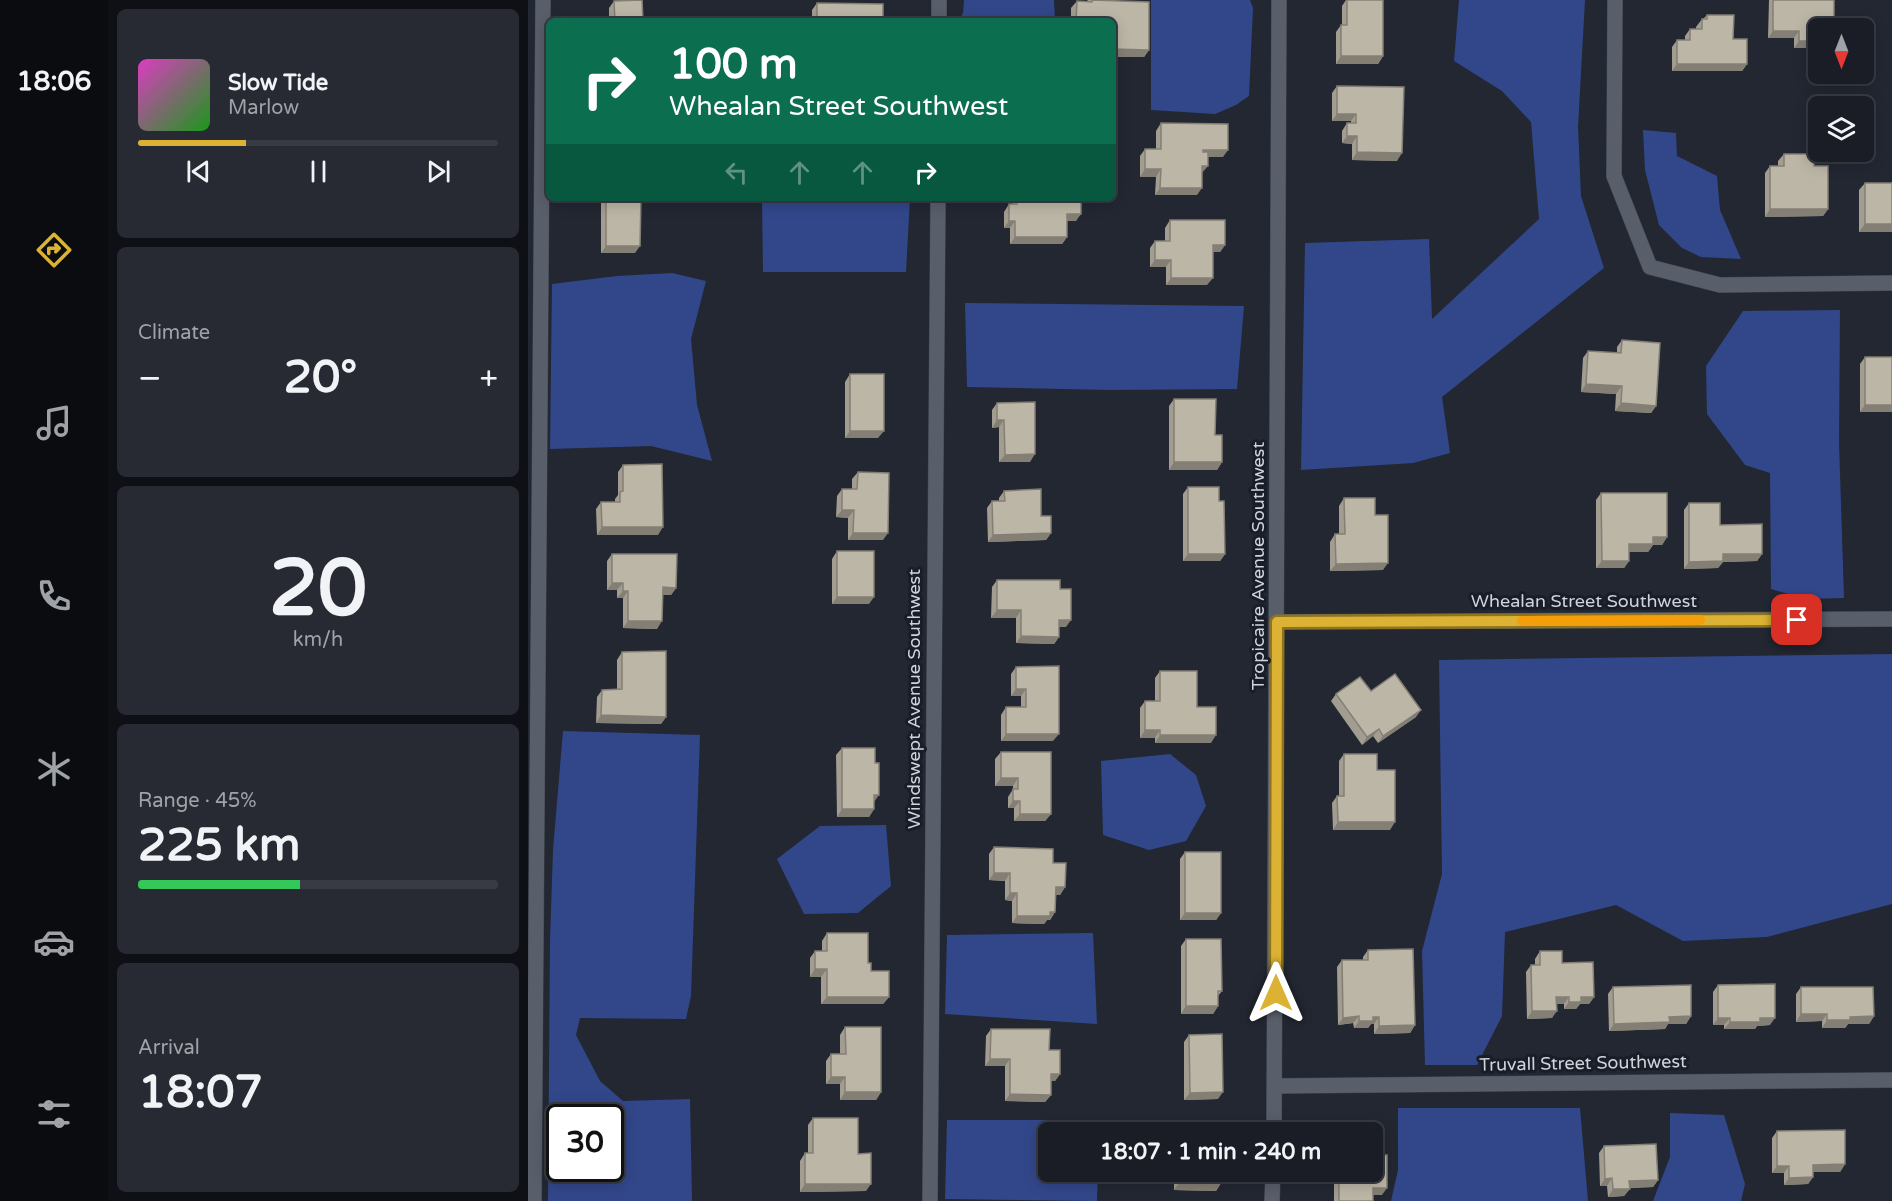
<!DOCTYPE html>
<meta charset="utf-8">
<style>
body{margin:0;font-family:"Varela Round",sans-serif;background:#272a32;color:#f1f3f6;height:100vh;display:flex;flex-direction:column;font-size:22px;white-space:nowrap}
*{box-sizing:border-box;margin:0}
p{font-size:20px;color:#9fa2a7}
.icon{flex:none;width:33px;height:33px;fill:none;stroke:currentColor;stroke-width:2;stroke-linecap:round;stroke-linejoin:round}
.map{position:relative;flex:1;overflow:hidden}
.panel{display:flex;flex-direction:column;gap:9px;padding:9px;background:#0e1015;width:420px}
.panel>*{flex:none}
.banner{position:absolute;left:18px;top:18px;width:570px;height:183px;border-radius:9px;box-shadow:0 3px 15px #0003,0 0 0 2px #383b43;background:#0b6e4f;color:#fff;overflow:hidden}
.needle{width:39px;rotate:180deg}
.tools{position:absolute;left:1280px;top:18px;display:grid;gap:12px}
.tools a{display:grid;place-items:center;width:66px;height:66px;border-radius:9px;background:#1a1d26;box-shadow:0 3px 15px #0003,0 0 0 2px #383b43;font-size:30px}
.speed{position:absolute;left:18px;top:1104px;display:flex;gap:12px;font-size:30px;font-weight:700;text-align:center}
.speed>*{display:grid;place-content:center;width:78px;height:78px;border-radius:50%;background:#1a1d26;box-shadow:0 3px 15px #0003,0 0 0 2px #383b43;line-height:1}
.speed .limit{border:3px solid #111;border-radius:9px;background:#fff;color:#111}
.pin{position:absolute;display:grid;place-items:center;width:51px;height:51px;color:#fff;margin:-26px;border-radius:12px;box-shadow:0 3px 9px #0006}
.me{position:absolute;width:66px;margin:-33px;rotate:0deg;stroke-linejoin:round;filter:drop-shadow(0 0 4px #0008)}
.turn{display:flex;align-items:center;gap:21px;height:126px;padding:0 24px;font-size:27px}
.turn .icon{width:78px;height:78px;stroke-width:2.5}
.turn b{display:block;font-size:42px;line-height:51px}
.lanes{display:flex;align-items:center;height:57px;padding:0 24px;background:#0003;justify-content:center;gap:30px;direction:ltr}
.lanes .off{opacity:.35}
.big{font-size:45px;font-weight:700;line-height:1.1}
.panel .card{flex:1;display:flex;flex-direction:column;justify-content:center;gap:9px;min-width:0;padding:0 21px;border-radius:9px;background:#272a32}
.panel .dial{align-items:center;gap:0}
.dial b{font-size:78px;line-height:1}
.song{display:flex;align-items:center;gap:18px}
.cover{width:72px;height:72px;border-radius:9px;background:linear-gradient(135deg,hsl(310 70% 55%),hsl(120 70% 35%))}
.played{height:6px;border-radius:3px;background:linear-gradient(90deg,#dbb233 30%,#383b43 30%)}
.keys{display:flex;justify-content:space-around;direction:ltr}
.heat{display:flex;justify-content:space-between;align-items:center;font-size:33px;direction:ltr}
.charge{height:9px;border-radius:4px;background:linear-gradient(90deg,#34c759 45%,#383b43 0)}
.trip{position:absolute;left:510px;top:1122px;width:345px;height:60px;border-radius:9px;background:#1a1d26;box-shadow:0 3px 15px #0003,0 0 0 2px #383b43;font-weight:700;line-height:60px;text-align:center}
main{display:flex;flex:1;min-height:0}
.tabs{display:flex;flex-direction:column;width:108px;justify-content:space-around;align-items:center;background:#0a0c0f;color:#9fa2a7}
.tabs .icon{width:42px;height:42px}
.tabs .current{color:#dbb233}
.tabs b{font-size:27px;color:#f1f3f6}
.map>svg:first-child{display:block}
.green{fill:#32478a;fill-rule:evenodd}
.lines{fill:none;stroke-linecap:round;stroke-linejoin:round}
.minor-casing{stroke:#3f434c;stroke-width:16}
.minor{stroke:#595e6b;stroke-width:15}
.wall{fill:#a29d90}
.shaded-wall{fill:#847f75}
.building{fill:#bcb6a7;stroke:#847f75;stroke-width:1.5}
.route-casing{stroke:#8e7421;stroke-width:15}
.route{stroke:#dbb233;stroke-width:10}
.slow{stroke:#f59e0b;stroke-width:10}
.labels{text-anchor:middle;stroke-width:6;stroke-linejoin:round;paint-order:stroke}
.street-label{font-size:18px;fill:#d0d3da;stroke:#191d28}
</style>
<main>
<nav class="tabs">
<b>18:06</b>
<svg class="icon current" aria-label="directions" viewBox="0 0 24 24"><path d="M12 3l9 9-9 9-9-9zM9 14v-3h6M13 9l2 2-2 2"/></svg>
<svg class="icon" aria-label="music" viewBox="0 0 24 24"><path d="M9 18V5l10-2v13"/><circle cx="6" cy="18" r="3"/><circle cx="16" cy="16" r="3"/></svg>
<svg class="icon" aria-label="phone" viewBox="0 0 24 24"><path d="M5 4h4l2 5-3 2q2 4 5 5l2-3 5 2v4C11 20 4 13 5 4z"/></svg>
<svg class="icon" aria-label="climate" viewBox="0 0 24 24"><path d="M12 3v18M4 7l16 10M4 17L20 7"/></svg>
<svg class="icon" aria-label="car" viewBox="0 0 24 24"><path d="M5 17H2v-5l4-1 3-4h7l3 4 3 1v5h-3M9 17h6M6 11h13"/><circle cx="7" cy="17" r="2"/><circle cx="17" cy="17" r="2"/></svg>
<svg class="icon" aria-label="filters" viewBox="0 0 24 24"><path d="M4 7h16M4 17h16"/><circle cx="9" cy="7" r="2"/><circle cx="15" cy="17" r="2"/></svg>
</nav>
<section class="panel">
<div class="card">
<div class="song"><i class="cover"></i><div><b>Slow Tide</b><p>Marlow</p></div></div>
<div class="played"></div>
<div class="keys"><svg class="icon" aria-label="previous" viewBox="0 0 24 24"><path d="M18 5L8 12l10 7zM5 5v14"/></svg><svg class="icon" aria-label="pause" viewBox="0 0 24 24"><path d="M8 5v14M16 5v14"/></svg><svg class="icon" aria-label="next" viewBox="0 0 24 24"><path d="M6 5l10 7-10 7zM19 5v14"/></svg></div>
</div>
<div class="card"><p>Climate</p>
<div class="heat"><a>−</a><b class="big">20°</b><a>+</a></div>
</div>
<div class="card dial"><b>20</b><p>km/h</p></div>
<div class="card"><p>Range · 45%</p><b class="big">225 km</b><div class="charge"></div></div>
<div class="card"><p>Arrival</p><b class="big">18:07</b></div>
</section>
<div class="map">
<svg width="1364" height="1201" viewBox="0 0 1364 1201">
<rect width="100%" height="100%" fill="#222732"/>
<!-- green -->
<path class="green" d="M436 0H526L527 21H431L435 13Z
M623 0H722L725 8 721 96 708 105 687 114 623 110Z
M931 0H1057L1050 127 1053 196 1076 268 914 397 922 453 885 463 773 470 777 243 901 239 904 319 1011 219 1003 122 974 91 926 61Z
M1115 130 1148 133 1149 156 1189 176 1192 210 1213 259 1173 257 1154 248 1131 225 1117 170Z
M234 198H382L378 272H235Z
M144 273 178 281 163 339 169 405 184 461 123 446 22 449 24 284 89 276Z
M437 303 716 306 709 389 582 390 439 387Z
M1312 310 1311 442 1316 598 1276 599 1243 589 1242 473 1217 465 1179 414 1178 366 1215 311Z
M1364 654V904L1239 937 1155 941 1088 905 977 932 974 1016 949 1065H897L894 951 914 874 911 660Z
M35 731 172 735 163 996 158 1019 52 1018 48 1035 72 1081 95 1101 162 1099 164 1201H20L22 941 25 850ZM32 1118H82V1168H32Z
M642 754 668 775 678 806 658 841 621 850 575 835 573 761Z
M358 825 363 886 330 913 276 914 249 859 292 826Z
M565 933 569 1024 417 1014 419 935Z
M870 1108H1052L1060 1201H863L870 1170Z
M1142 1113 1196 1115 1217 1184 1213 1201H1125L1142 1157Z
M419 1120H571V1132H520V1172H570L569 1201 417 1199Z"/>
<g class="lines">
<!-- minor casing -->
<g class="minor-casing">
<path id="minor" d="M1087 0 1086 176 1122 267 1192 285 1364 283
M411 21V0
M749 622 1364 619
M747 1086 1364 1080
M746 1132 751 0
M6 1201 15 0
M402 1201 410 198
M744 1201 745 1172"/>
</g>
<!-- minor -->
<use href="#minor" class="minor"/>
</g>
<!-- wall -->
<path class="wall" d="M560 0H581L621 50 616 57 585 21H543V8L549 1H559Z
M818 0H855V56L850 64H808V32L813 25H814V6Z
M1241 0H1306L1290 28V48H1266V38H1240Z
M86 1 115 21H81V8Z
M289 3 355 17 358 21H284V10Z
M1179 15 1205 39 1219 64 1214 71H1144V47L1149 40H1157V36L1162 29H1168V27L1174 19H1175Z
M809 86 869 161 824 160V144L814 143V131L819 123H823V121H804V93Z
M633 123 695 157H680L674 173 669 195H627L628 177H612V156L617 149H628V131Z
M1256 154 1286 166 1300 209 1295 216 1237 217V173L1242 166H1250V161Z
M1337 183 1364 232H1331V190Z
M73 198H113L107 253H73Z
M484 198H553L548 221H539V237L534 244H482V228H476V212L481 204H484Z
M642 220 697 245 692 252H685L679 285H638V267H622V248L627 241H637V228Z
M1094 340 1128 406 1123 413 1087 411 1088 394 1053 392 1055 358 1060 351 1089 353V347Z
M1337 357H1364V415V412H1332V364Z
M322 374 350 438H317V382Z
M646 399 687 435 694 462 689 470H641V406Z
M469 403 502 462H471V427L464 428V410Z
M95 465 130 535H69L68 509 73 502H87V499L90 495V472Z
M330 472 355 540H320V518L308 517 309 496 314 489H324V479Z
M660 487 691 501 697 554 692 561H655V494Z
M476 491 523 533 518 540 460 542 459 508 464 501H471V498Z
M1073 493 1139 537 1134 545H1125L1120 552H1101V561L1096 568H1068V500Z
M816 498 847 515 855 570 802 571V542L807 534H811V506Z
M1161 503 1234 554 1229 561 1195 562 1190 568 1156 569V510Z
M309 551 341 604H304V559Z
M84 554 148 588 143 595H135L129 629 95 628V598H89V590H79V561Z
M469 580 532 589 538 627H531V637L526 644 488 643V618H463L464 587Z
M94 652 138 717 133 724 68 723 69 697 74 690 89 689V660Z
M488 667 525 741H473V715L478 707H493V696H483V674Z
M632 671 669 707 683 743H627V738H612V708L617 701H627V678Z
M843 691 888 717 850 743 845 736 834 745 803 701 808 694Z
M314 748 346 802V809L341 817H309L308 755Z
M473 752 523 814 517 821H486V808H480V797L485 789V786H467V759Z
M816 754 849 770 862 830H805L804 803 809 796H811V761Z
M466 847 525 863 537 887 532 895H528L527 912 522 920H519L516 924 484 923V901L477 900V881L461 880V854Z
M657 852 693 913 688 920H652V859Z
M299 933 340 963 343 971 361 997 355 1004H293V977H282V958L287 951H294V941Z
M658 939 694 991 690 996V1006L685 1014H653V946Z
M840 950 887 1025 882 1033 846 1034V1024H843L840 1028H826L825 1023 810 1025 809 967 814 960H835V957Z
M1012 951 1034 963 1066 997 1061 1004H1052L1048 1009H1036V1004H1028L1024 1018 999 1019 998 972 1003 965H1007V959Z
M1190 985 1242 1025 1229 1026 1227 1029H1196V1025H1185V992Z
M1085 987 1163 1016 1158 1024H1140L1137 1029 1081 1031 1080 994Z
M1273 987 1346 1016 1341 1024H1320L1317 1028H1294V1021L1268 1022V994Z
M317 1027 353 1092 348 1100H312V1084H298V1061L303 1054H312V1035Z
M463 1029 521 1050 532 1074 527 1081H523V1095L517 1102 477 1101V1066H457L458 1036Z
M661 1035 690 1099 656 1100V1042Z
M285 1118 330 1154 338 1191 272 1192V1161L277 1153H280V1125Z
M652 1123 686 1132H647V1131Z
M1249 1131 1317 1164 1312 1172H1285V1177L1280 1184 1256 1185V1173H1244V1138Z
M1076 1146 1130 1180 1125 1187 1102 1188 1096 1196 1080 1197 1079 1186H1072L1071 1153Z
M646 1172H694L693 1183 688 1191 646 1190Z
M800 1172H844L854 1195H845V1201H806V1182H800Z"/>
<!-- shaded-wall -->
<path class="shaded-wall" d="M1245 31H1271L1266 38H1240Z
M1271 41H1290V48H1266Z
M585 49 621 50 616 57H585Z
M813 56H855L850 64H808Z
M1149 64H1219L1214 71H1144Z
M809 114H828L823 121H804Z
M819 136H829L824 144 814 143Z
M675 150H700L695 157H670Z
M829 152 874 153 869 161 824 160Z
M674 166H680L674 173Z
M617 169H633L628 177H612Z
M632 188H674L669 195H627Z
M1242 209H1300L1295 216 1237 217Z
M539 214H553L548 221H534Z
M481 221H487L482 228H476Z
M1337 224H1364V232H1331Z
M487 237H539L534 244H482Z
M685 245H697L692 252H679Z
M78 246H112L107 253H73Z
M627 260H643L638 267H622Z
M643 278H685L679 285H638Z
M1058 384 1094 386 1088 394 1053 392Z
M1093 403 1128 406 1123 413 1087 411Z
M1337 405H1364V412H1332Z
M469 420H476L471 427 464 428Z
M322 431H356L350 438H317Z
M507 454 502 462H471L477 455Z
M646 462H694L689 470H641Z
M314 510H326L320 518 308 517Z
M74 527H135L130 535H69Z
M325 533H360L355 540H320Z
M523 533 518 540 460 542 465 535Z
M1125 537H1139L1134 545H1125L1120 552H1096L1101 544Z
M660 554H697L692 561H655Z
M1195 554H1234L1229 561 1195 562 1190 568 1156 569 1161 562Z
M1074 561H1101L1096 568H1068Z
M860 563 855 570 802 571 808 564Z
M84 583H95L89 590H79Z
M135 587 148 588 143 595H130Z
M95 591H100L95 598H89Z
M309 597H346L341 604H304Z
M469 610H493L488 618H463Z
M531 620H543L538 627H526Z
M100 621H134L129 629 95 628Z
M493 636 531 637 526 644 488 643Z
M488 689H498L493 696H483Z
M893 710 888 717 850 743 855 736Z
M73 715 138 717 133 724 68 723Z
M851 729 845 736 834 745 839 737Z
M617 730H632L627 738H612Z
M478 734H531L525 741H473Z
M632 735H688L683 743H627Z
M473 778H490L485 786H467Z
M346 795H351L346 802Z
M485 801H492L486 808H480Z
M314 809H346L341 817H309Z
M492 814H523L517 821H486Z
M810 822H867L862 830H805Z
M466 873H482L477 881 461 880Z
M528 887H537L532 895H523Z
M482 893H489L484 901 477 900Z
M522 912H527L522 920H519L516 924 484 923 489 916Z
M657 913H693L688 920H652Z
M287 969H299L293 977H282Z
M299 997H361L355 1004H293Z
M1028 997H1041L1036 1004H1023Z
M1053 997H1066L1061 1004H1052L1048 1009H1036L1041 1002Z
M658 1006H690L685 1014H653Z
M1004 1011H1029L1024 1018 999 1019Z
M1273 1014H1299L1294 1021 1268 1022Z
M831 1016 825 1023 810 1025 815 1018Z
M1163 1016 1158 1024H1140L1137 1029 1081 1031 1086 1024 1141 1017Z
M1346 1016 1341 1024H1320L1317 1028H1294L1299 1020 1322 1017Z
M845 1017H851L846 1024H843L840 1028H826L831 1021Z
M1190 1018H1202L1196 1025H1185Z
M1232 1018H1247L1242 1025 1229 1026 1227 1029H1196L1202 1022Z
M887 1025 882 1033 846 1034 851 1026Z
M462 1059H482L477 1066H457Z
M523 1074H532L527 1081H518Z
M303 1077H317L312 1084H298Z
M317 1092H353L348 1100H312Z
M695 1092 690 1099 656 1100 662 1093Z
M482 1094 523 1095 517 1102 477 1101Z
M1317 1164 1312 1172H1280L1285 1165Z
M1249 1166H1261L1256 1173H1244Z
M805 1174H811L806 1182H800Z
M1285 1177 1280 1184 1256 1185 1261 1178Z
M1084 1178 1079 1186H1072L1077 1179Z
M1130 1180 1125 1187 1096 1188 1101 1181Z
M651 1183H693L688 1191 646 1190Z
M277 1184H343L338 1191 272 1192Z
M845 1188H859L854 1195H840Z
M1085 1189H1102L1096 1196 1080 1197Z"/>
<!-- building -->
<path class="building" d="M114 0 115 21H87L86 1Z
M564 0 621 2V50L585 49V21H548L549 1 564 2Z
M819 0H855V56H813V25H819Z
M1245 0H1306V28H1290V41H1271V31H1245Z
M289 3 355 4V17H358V21H289Z
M1179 15H1206L1205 39H1219V64H1149V40H1162V29H1174V19H1179Z
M809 86 876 87 874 153 829 152V136H819V123H828V114H809Z
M633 123 700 124V150H675V152H680V166H674V188H632L633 169H617V149H633Z
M1256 154H1286V166H1300V209H1242V166H1256Z
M1337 183H1364V224H1337Z
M78 198H113L112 246H78Z
M489 198H553V214H539V237H487V221H481V204H489Z
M642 220H697V245H685V278H643V260H627V241H642Z
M1094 340 1132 343 1128 406 1093 403 1094 386 1058 384 1060 351 1093 353Z
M1337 357H1364V405H1337Z
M322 374H356V431H322Z
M646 399H688L687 435H694V462H646Z
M507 402V454L477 455 476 420H469V403Z
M134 464 135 527H74L73 502H92V492L95 491V465Z
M330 472 361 473 360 533H325L326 510H314V489H329Z
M660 487H691V501H696L697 554H660Z
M513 489V516H523V533L465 535 464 501H477L476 491Z
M1073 493H1139V537H1125V544H1101V561H1074Z
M816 498H847V515H860V563L808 564 807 534H817Z
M1161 503H1192V525L1234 524V554H1195V561L1161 562Z
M309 551H346V597H309Z
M84 554H149L148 588 135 587 134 621H100V591H95V583H84Z
M469 580H532V589H543V620H531V637L493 636V610H469Z
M138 651V717L73 715 74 690 94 689V652Z
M531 666V734H478V707H498V689H488V667Z
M632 671H669V707H688V735H632V730H617V701H632Z
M867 674 893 710 855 736 851 729 839 737 808 694 832 677 843 691Z
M314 748H347V763H351V795H346V809H314Z
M473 752H523V814H492V801H485V789H490V778H473Z
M816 754H849V770H867V822H810L809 796H816Z
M466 847 525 849V863H538L537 887H528L527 912H522V916H489V893H482V873H466Z
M657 852H693V913H657Z
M299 933H340V963H343V971H361V997H299V969H287V951H299Z
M658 939H693L694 991H690V1006H658Z
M885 949 887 1025 851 1026V1017H845V1021H831V1016L815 1018 814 960H840V950Z
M1012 951H1034V963L1065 962 1066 997H1053V1002H1041V997H1028L1029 1011H1004L1003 965H1012Z
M1247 984V1018H1232V1022H1202V1018H1190V985Z
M1163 985V1016L1141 1017 1142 1022 1086 1024 1085 987Z
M1273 987H1345L1346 1016 1322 1017V1020H1299V1014H1273Z
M317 1027H353V1092H317V1077H303V1054H318Z
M463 1029H522L521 1050H532V1074H523V1095L482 1094V1059H462Z
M694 1034 695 1092 662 1093 661 1035Z
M285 1118H330V1154L343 1153V1184H277V1153H285Z
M652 1123H686V1132H652Z
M1317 1130V1164L1285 1165V1177L1261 1178V1166H1249V1131Z
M1128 1144 1130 1180 1101 1181 1102 1189H1085L1084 1178 1077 1179 1076 1146Z
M844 1155H859V1188H845V1201H811V1174H805V1172H844Z
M651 1172H694L693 1183H651Z"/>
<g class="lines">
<!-- route casing -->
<g class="route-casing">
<path id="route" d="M748 993 749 622 1269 620"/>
</g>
<!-- route -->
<use href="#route" class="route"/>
<!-- slow -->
<path class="slow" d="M994 621 1172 620"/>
</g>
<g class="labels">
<!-- street labels -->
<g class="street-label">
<text transform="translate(730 566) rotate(-90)" y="6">Tropicaire Avenue Southwest</text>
<text x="1056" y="607">Whealan Street Southwest</text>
<text transform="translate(386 699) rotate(-90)" y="6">Windswept Avenue Southwest</text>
<text transform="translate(1055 1063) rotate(-1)" y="6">Truvall Street Southwest</text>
</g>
</g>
</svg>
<div class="tools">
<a><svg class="needle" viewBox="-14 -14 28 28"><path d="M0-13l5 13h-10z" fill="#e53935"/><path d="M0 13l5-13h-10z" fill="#9fa2a7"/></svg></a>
<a><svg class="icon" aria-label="layers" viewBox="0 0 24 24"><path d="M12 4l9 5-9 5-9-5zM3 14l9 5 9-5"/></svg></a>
</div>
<div class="speed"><div class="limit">30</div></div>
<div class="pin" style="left:1269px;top:620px;background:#d93025"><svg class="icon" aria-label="arrive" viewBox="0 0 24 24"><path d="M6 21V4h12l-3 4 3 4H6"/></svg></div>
<svg class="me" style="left:748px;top:993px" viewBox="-20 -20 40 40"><path d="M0-17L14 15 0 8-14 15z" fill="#dbb233" stroke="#fff" stroke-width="4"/></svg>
<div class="trip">18:07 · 1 min · 240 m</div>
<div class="banner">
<div class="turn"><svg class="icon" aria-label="right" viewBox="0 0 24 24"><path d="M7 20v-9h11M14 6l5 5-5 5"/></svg><div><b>100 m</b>Whealan Street Southwest</div></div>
<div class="lanes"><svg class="icon off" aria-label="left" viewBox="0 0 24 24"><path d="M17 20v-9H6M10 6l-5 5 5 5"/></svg><svg class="icon off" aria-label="ahead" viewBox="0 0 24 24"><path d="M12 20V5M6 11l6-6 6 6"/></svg><svg class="icon off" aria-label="ahead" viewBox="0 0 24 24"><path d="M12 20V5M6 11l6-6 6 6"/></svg><svg class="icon" aria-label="right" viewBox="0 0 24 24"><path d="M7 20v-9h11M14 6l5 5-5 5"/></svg></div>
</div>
</div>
</main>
